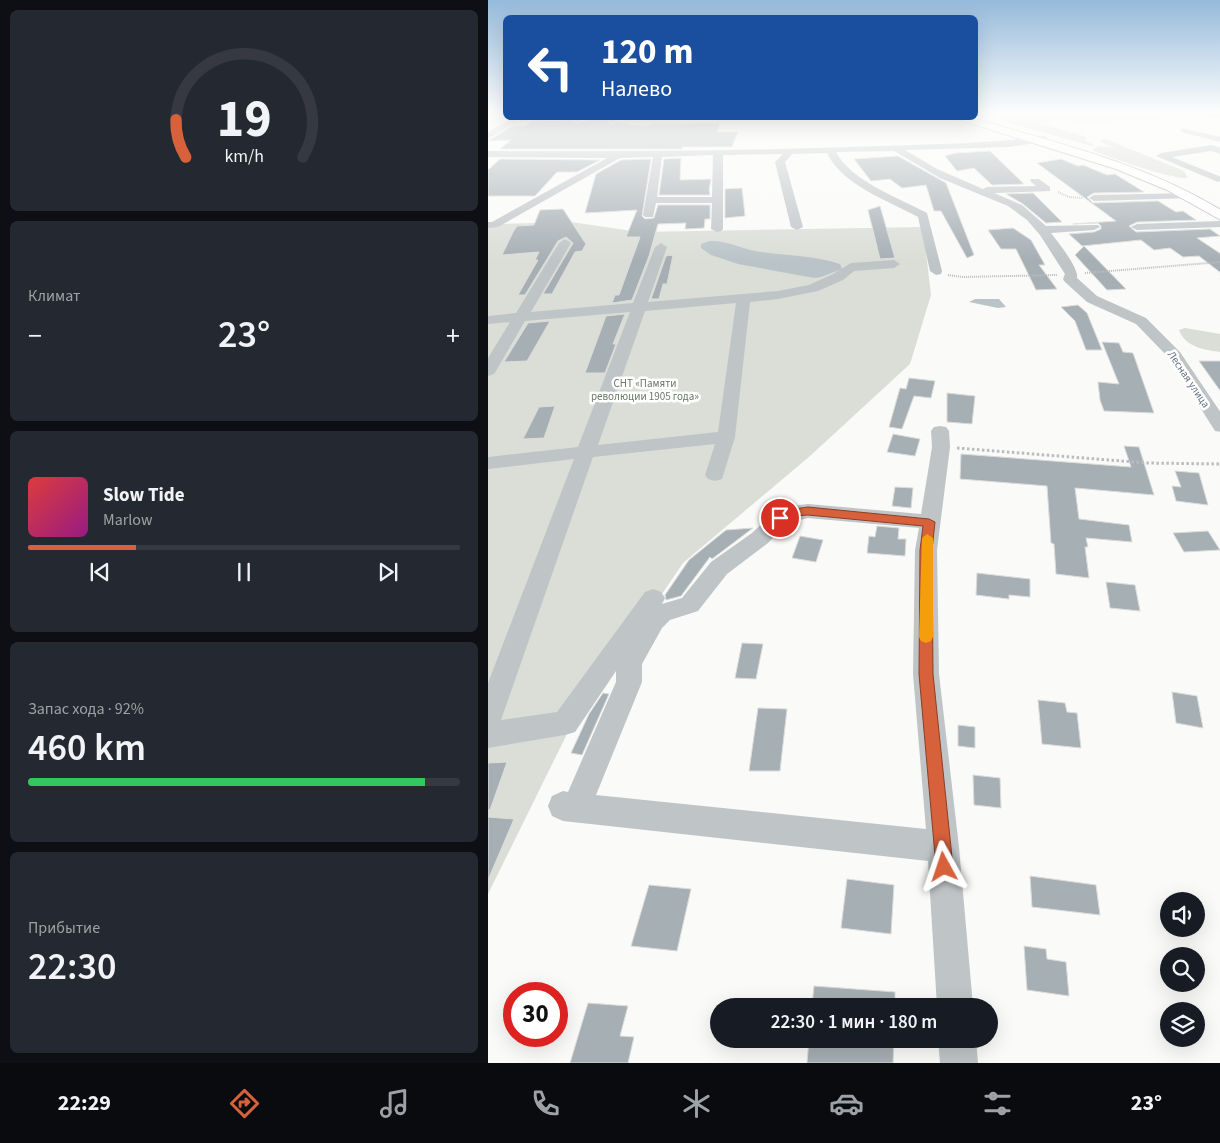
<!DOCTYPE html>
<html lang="ru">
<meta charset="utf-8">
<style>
body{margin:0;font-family:"Source Sans 3",sans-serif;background:#242831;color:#f1f3f6;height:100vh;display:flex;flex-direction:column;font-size:19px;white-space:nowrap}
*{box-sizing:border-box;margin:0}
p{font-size:16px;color:#9ea1a6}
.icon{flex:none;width:28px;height:28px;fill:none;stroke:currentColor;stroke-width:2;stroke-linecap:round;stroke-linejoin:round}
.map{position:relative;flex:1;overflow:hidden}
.sheet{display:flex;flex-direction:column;gap:10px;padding:10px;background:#0d0f14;width:488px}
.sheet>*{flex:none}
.hud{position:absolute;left:15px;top:15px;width:475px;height:105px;border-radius:8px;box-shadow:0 5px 20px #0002;background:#1a4fa0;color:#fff;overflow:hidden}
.controls{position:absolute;left:672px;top:892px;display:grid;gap:10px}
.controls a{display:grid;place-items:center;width:45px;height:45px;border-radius:50%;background:#171b24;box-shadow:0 5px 20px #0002;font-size:25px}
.speed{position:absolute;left:15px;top:982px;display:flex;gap:10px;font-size:25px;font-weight:700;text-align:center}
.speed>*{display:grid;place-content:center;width:65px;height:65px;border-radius:50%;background:#171b24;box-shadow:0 5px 20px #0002;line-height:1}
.speed .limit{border:8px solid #d22;background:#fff;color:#111}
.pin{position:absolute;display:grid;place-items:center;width:42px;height:42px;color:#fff;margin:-21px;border:2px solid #fff;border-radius:50%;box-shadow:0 1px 5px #0007}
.me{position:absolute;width:55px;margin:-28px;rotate:355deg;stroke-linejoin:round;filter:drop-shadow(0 0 4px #0008)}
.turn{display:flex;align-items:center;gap:18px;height:105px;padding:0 15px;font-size:22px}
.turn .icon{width:65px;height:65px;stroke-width:2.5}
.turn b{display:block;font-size:35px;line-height:42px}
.big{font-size:38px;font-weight:600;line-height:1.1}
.sheet .tile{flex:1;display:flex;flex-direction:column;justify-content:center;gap:8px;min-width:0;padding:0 18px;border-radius:8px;background:#242831}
.sheet .dial{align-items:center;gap:0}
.dial svg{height:130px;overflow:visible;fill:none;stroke:#363941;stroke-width:7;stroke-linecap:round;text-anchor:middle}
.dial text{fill:#f1f3f6;stroke:none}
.song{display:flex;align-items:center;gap:15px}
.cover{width:60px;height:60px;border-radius:8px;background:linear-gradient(135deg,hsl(0 70% 55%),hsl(310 70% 35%))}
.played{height:5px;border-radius:2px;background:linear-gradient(90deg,#d6613b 25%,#363941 25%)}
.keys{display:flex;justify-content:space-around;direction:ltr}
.heat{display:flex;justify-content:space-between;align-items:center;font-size:28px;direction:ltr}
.charge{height:8px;border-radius:4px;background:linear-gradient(90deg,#34c759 92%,#363941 0)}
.trip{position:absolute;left:222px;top:998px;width:288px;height:50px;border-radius:25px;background:#171b24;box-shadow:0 5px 20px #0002;font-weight:600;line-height:50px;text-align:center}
.tabs{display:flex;height:80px;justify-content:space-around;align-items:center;background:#090b0e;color:#9ea1a6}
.tabs .icon{width:35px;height:35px}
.tabs .selected{color:#d6613b}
.tabs b{font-size:22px;color:#f1f3f6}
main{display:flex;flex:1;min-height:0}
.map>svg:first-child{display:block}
.green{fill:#daded7}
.water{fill:#bac4c8}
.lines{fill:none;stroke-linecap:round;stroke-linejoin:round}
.stream{stroke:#bac4c8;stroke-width:2.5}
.building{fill:#a6afb4;stroke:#dcdcda}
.major-casing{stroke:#b3b8bc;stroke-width:2}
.path-far1{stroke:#babdc0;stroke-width:2;stroke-dasharray:1 1;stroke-linecap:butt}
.path{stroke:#babdc0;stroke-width:3;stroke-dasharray:2.5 2.5;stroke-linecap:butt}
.minor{fill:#bfc4c7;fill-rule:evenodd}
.major{fill:#fff;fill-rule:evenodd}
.route{fill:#d6613b;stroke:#8b3f26}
.slow{fill:#f59e0b}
.labels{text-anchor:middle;stroke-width:5;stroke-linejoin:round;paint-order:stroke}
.far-street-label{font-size:11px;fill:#667580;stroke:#fff}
.far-park-label{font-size:11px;fill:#687966;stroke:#fff}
</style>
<main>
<section class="sheet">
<div class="tile dial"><svg viewBox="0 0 100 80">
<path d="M14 69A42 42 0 1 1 86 69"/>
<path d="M14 69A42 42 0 0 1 8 46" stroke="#d6613b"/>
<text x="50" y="56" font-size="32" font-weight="700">19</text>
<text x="50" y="72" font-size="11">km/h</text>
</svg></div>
<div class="tile"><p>Климат</p>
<div class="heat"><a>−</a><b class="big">23°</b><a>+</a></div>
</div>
<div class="tile">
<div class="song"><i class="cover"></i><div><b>Slow Tide</b><p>Marlow</p></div></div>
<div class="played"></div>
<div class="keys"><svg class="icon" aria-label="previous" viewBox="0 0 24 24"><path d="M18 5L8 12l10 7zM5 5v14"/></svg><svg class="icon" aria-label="pause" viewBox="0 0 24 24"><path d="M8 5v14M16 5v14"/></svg><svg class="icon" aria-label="next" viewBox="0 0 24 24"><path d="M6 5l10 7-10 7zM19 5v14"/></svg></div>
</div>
<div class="tile"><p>Запас хода · 92%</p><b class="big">460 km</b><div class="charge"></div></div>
<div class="tile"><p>Прибытие</p><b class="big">22:30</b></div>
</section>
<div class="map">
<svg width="733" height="1063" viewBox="0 0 733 1063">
<rect width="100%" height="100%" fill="#fafaf8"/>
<!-- green -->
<path class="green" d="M511 113H671L686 118 647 121 624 119 622 123H615L565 120 558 123 547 122 596 136 599 142 607 145 604 146 517 122 514 119 520 117 546 121Z
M613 139 620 140 696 171 700 178C686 180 620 157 604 150L611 146 626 148 613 142Z
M83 222 151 232 435 227 443 295 422 364 322 456 195 563 79 734 0 894V228L13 224Z
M697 328 732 334V352C717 350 697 347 691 330Z"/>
<!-- water -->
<path class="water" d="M222 241C238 240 252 248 267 251 296 256 325 255 352 264L354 269 333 277 326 278 250 264 223 255 213 248V244Z
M487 299H511L518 307 510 308 481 302Z"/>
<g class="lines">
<!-- stream -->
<path class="stream" d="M708 113 733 117"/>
</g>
<!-- building -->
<path class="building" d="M107 118 120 119 119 121 124 125 129 122 143 125 160 126 162 124 232 123 229 132H250L244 147H194V149H12L23 140 0 141 24 126H37L43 121 85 120 86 122 90 123Z
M502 151 536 184 504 185 486 168 469 171 457 156 468 153Z
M410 156 458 183 486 255 479 258 453 211H446L438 185 414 188 402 179 383 181 366 159Z
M193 158 192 180 223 179 221 190 222 195H171L176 159Z
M12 159 112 160 89 172H69L47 196H0V170Z
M163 159 154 216 157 219 166 218 170 205H222V219H217L216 228 197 229 198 223 170 224 161 256 144 300 124 303 127 295H131L152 237H138L149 210 97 213 108 174 133 160Z
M573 159 590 166 595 165 619 175 627 174 656 192 606 193 599 197 605 203 670 201 688 212 695 211 708 220 649 222 641 226 648 232 722 229 732 236 709 238 733 254V273L711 256 695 257 682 248 666 250 653 240 594 246 581 234 606 232 613 229V226L610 223 585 224 628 221 549 163Z
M254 188 257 216 237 218V189Z
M545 193 574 222 558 223 535 204 518 194Z
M392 206 407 258 392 259 380 210Z
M75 209 98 244 94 251 87 252 64 294H55L85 243 78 237 70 241 37 295H30L50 260H47L51 252 14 255 25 232 29 226 46 225 52 210Z
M525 228 543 240 557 265H551L569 289 548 290 528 249H513L500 230Z
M596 246 638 289 619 290 587 255Z
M185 255 179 284H175L171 299H163L178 256Z
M590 305 599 313 614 350H598L587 321 573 307Z
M137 314 125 344H128L117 373H97L118 316Z
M62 321 39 361 16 362 40 323Z
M614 342 631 343 635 352 645 353 666 413 616 411 612 400 610 382 631 384Z
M711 361H733V392Z
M421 378 447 381 443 398 426 396 414 429 401 427 412 388 418 389Z
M459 393 487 396 484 424 459 422Z
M67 406 56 438 35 439 51 407Z
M405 434 432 439 427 456 399 452Z
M636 446 651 447 666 495 587 488 591 519 641 525 644 542 598 538 600 547H597L601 578 568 574 566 544 563 543 559 486 472 479 473 454 643 467Z
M687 471 711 473 720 505 688 501 684 486 693 487Z
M407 487 425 488 423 508 404 506Z
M389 526 411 528 410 539H418L417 556 379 553 381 536 387 537Z
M265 528 224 559 222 557 193 596 178 600 177 595 201 560 238 530Z
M720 531 732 550 696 552 685 533Z
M312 536 335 540 328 562 304 558Z
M489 573 542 579V597L521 595V599L488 595Z
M618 582 647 585 652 611 622 608Z
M254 643 275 644 268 679 247 678Z
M684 692 709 696 715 728 688 723Z
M115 693 121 694 94 755 83 753 101 714Z
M550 700 577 703 579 712 589 713 593 748 554 744Z
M270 708 299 709 292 771H261Z
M470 725 487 727V748L470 746Z
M19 762 2 810H0V763Z
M485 775 512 778 513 808 486 805Z
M0 817 26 819 0 880Z
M542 876 608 885 612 915 544 907Z
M359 879 406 885 403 934 353 928Z
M161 885 203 889 189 951 143 946Z
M536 946 558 949 559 959 578 962 581 996 539 990Z
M326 986 407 992V1006H324Z
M100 1003 140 1006 132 1036 146 1037 140 1063H82Z
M321 1039H406L405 1063H319Z"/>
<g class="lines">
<!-- major casing -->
<g class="major-casing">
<path id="major" d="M470 118H484C572 144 653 162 733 210V220L679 190 628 169 472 120Z"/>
</g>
<!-- path-far1 -->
<path class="path-far1" d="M570 192 581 197 595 198
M597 273 733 262
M460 275 474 277 569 275"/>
<!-- path -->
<path class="path" d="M469 448 659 463 733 464"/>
<!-- minor -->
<path class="minor" d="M0 113H18V115L0 116Z
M25 118H34L0 139V132Z
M87 118H95L90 121H87Z
M123 118H131L125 123 121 121Z
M693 128 733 137V142L693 132Z
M556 136 559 137V141L521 147 417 150 449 169 495 189 499 187 548 186 542 181 543 179H551L562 187V191L506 193 534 205 558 226 610 225 612 227 606 230 563 233C570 242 591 268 589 278L609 296 658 318 692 352 733 413V432L727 431 681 358 648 324 599 302 577 282 575 279 577 274 552 235 539 220 520 206 452 178 406 151 348 152C363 181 411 198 439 213L454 271 453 274 448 275 442 271 430 217C399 200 354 185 339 153L304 154 297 162 315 227 309 230 303 227 287 162 295 154 235 155V229L233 231 229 232 223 229 224 203H168L165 217H157L155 215 165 157 132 158 10 227 0 228V222H4L119 158 0 157V151C121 152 242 151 363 147 427 144 492 145 556 136ZM225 155 224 197H169L174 157Z
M724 145 733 148V154L723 151 684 157 733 177V181L730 182 668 156 673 153Z
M700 193 705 196 704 198 606 201 601 198 606 195Z
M733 221V227L649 230 643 227 649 224Z
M77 239 83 243 43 312 145 303 167 247 173 243 179 247 160 302 290 291 321 285 345 274 363 263 406 260 412 264 406 268 366 271 355 280 330 291 290 299 262 302 247 437 234 479 227 481 220 479 217 475 227 444 105 457 13 720 69 712 157 592 165 589 173 592 177 598 174 604 194 598 223 562 264 533 285 513 304 506 320 504 433 514 444 447 443 431 446 427 452 426 458 427 461 431 462 447 449 550 451 674 471 847 485 1006H449L440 861 75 821 64 816 60 806 64 796 75 791 80 792 128 682V671L87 732 77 735 0 748V683L86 459 0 469V457L90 447 142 312 37 321 8 371 6 374 0 376V358L22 322 0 324V316L28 313 71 243ZM248 303 230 432 110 445 157 311ZM320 518 431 528 427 550 425 674 438 829 108 795 154 682V664L174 628 182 620 210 611 239 574 280 543 299 523Z
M450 1039H488L490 1063H452Z"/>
<!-- major -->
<use href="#major" class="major"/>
</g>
<!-- sky -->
<linearGradient id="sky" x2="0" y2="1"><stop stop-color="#95badb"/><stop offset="0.43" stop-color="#fdfdfc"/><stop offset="1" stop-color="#fdfdfc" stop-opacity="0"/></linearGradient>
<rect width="733" height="261" fill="url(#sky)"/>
<!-- route -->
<path class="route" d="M320 507 441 519 447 522 444 550 445 674 465 867 463 873 456 876 450 873 448 867 431 674 432 550 435 526 320 515 306 516 292 522 286 518C294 509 308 509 320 507Z"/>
<!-- slow -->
<path class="slow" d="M439 534 445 538V637L443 641 438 643 433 641 431 637 434 538Z"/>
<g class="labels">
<!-- far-street labels -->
<g class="far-street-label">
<text transform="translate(701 379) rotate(56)" y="4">Лесная улица</text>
</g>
<!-- far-park labels -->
<g class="far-park-label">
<text x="157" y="387">СНТ «Памяти<tspan x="157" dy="13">революции 1905 года»</tspan></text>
</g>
</g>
</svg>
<div class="controls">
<a><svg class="icon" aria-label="sound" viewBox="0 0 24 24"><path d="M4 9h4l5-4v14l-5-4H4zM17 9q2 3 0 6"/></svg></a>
<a><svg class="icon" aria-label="search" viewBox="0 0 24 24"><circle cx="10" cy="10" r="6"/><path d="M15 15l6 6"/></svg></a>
<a><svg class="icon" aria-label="layers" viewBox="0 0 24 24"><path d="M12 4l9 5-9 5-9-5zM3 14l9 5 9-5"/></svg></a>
</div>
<div class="speed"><div class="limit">30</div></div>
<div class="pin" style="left:292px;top:518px;background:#d93025"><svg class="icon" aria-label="arrive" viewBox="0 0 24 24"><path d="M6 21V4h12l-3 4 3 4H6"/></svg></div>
<svg class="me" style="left:456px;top:867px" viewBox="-20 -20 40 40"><path d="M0-17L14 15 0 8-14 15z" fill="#d6613b" stroke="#fff" stroke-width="4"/></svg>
<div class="trip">22:30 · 1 мин · 180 m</div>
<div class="hud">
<div class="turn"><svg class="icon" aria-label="left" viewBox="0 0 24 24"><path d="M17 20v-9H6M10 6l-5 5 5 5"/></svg><div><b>120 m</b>Налево</div></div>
</div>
</div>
</main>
<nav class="tabs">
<b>22:29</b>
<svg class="icon selected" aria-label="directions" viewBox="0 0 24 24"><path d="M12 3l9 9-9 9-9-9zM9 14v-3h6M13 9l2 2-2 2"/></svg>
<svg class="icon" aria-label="music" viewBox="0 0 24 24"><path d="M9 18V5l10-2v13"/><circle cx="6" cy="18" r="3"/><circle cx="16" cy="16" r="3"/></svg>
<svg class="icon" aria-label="phone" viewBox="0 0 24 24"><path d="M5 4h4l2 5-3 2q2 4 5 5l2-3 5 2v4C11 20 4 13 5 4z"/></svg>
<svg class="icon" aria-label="climate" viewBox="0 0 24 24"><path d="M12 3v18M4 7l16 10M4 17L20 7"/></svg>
<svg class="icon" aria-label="car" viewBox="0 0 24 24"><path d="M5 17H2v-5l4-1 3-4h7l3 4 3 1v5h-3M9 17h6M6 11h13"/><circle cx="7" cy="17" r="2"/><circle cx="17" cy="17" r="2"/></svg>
<svg class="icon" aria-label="filters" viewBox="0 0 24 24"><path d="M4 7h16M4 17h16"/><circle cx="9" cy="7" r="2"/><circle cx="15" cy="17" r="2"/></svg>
<b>23°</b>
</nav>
